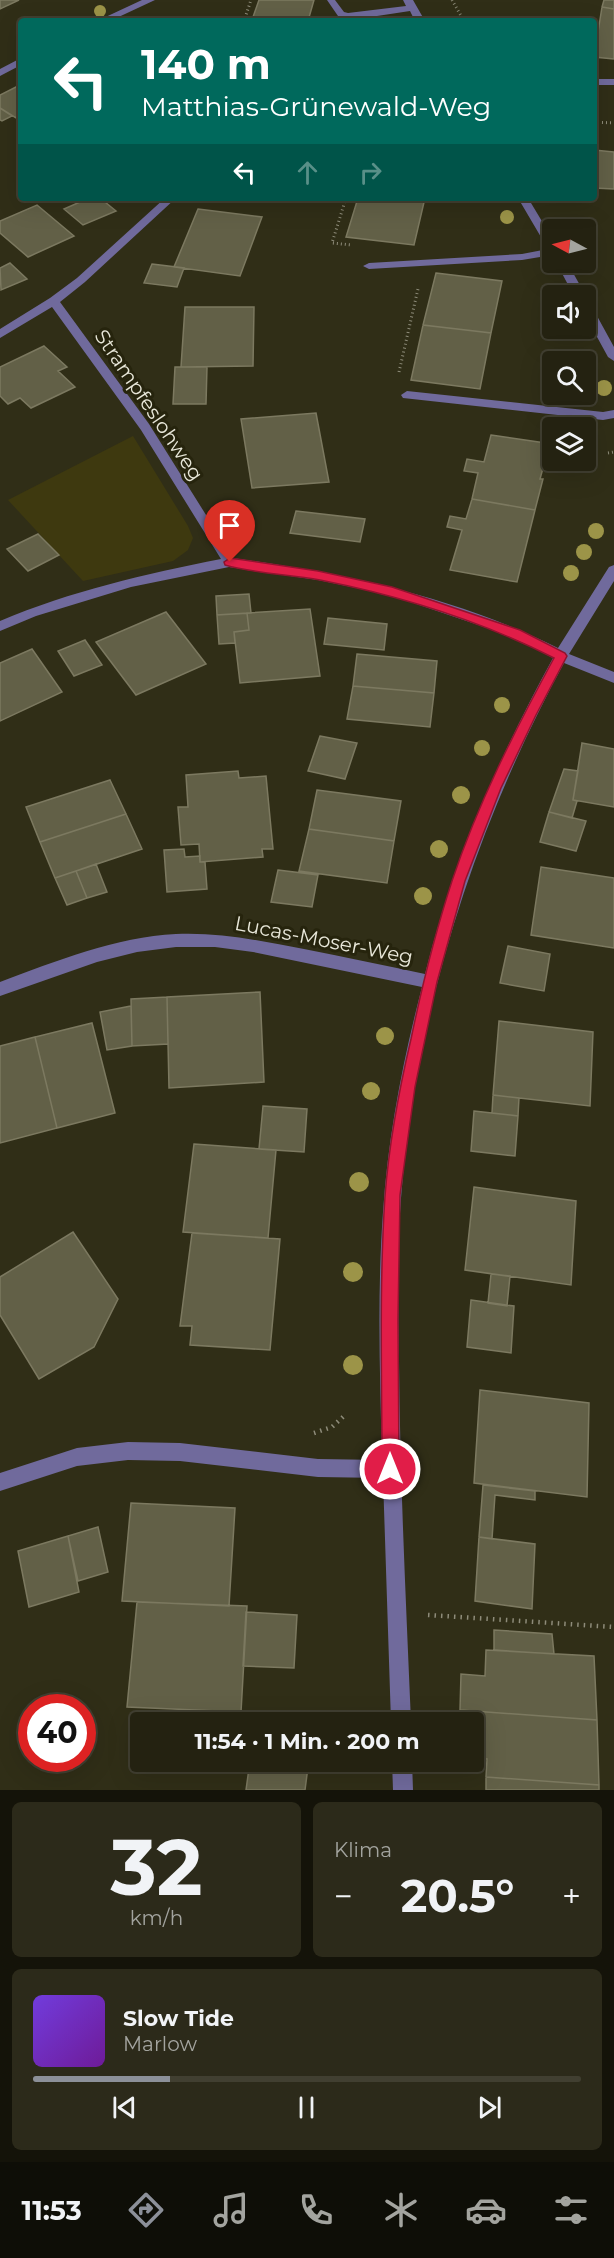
<!DOCTYPE html>
<html lang="de">
<meta charset="utf-8">
<style>
body{margin:0;font-family:Montserrat,sans-serif;background:#2c2a1a;color:#f1f3f6;height:100vh;display:flex;flex-direction:column;font-size:22px;white-space:nowrap}
*{box-sizing:border-box;margin:0}
p{font-size:20px;color:#a3a49f}
.icon{flex:none;width:33px;height:33px;fill:none;stroke:currentColor;stroke-width:2;stroke-linecap:round;stroke-linejoin:round}
.map{position:relative;height:1790px;overflow:hidden}
.side{display:flex;flex-direction:column;gap:12px;padding:12px;background:#141309;flex:1}
.side>*{flex:none}
.top-card{position:absolute;left:18px;top:18px;width:579px;height:183px;border-radius:6px;box-shadow:0 6px 24px #0002,0 0 0 2px #413f31;background:#00695c;color:#fff;overflow:hidden}
.needle{width:39px;rotate:277deg}
.controls{position:absolute;left:542px;top:219px;display:grid;gap:12px}
.controls a{display:grid;place-items:center;width:54px;height:54px;border-radius:6px;background:#242211;box-shadow:0 6px 24px #0002,0 0 0 2px #413f31;font-size:30px}
.speed{position:absolute;left:18px;top:1694px;display:flex;gap:12px;font-size:30px;font-weight:700;text-align:center}
.speed>*{display:grid;place-content:center;width:78px;height:78px;border-radius:50%;background:#242211;box-shadow:0 6px 24px #0002,0 0 0 2px #413f31;line-height:1}
.speed .limit{border:9px solid #d22;background:#fff;color:#111}
.pin{position:absolute;display:grid;place-items:center;width:51px;height:51px;color:#fff;margin:-62px -26px;border-radius:50% 50% 50% 0;rotate:-45deg;box-shadow:0 0 6px #0007}
.pin .icon{rotate:45deg}
.me{position:absolute;width:66px;margin:-33px;rotate:0deg;stroke-linejoin:round;filter:drop-shadow(0 0 4px #0008)}
.turn{display:flex;align-items:center;gap:21px;height:126px;padding:0 24px;font-size:27px}
.turn .icon{width:78px;height:78px;stroke-width:2.5}
.turn b{display:block;font-size:42px;line-height:51px}
.lanes{display:flex;align-items:center;height:57px;padding:0 24px;background:#0003;justify-content:center;gap:30px;direction:ltr}
.lanes .off{opacity:.35}
.big{font-size:45px;font-weight:700;line-height:1.1}
.side .widget{flex:1;display:flex;flex-direction:column;justify-content:center;gap:9px;min-width:0;padding:0 21px;border-radius:9px;background:#2c2a1a}
.side .dial{align-items:center;gap:0}
.dial b{font-size:78px;line-height:1}
.song{display:flex;align-items:center;gap:18px}
.cover{width:72px;height:72px;border-radius:9px;background:linear-gradient(135deg,hsl(260 70% 55%),hsl(280 70% 35%))}
.played{height:6px;border-radius:3px;background:linear-gradient(90deg,#8c9099 25%,#413f31 25%)}
.keys{display:flex;justify-content:space-around;direction:ltr}
.heat{display:flex;justify-content:space-between;align-items:center;font-size:33px;direction:ltr}
.side .tiles{flex:1;display:grid;gap:12px;grid-template-columns:1fr 1fr}
.widget:last-child{grid-column:span 2}
.trip{position:absolute;left:130px;top:1712px;width:354px;height:60px;border-radius:6px;background:#242211;box-shadow:0 6px 24px #0002,0 0 0 2px #413f31;font-weight:700;line-height:60px;text-align:center}
.dock{display:flex;height:96px;justify-content:space-around;align-items:center;background:#0e0e07;color:#a3a49f}
.dock .icon{width:42px;height:42px}
.dock .active{color:#8c9099}
.dock b{font-size:27px;color:#f1f3f6}
.map>svg:first-child{display:block}
.green{fill:#3e390f}
.building{fill:#626047;stroke:#7c7960;stroke-width:1.5}
.lines{fill:none;stroke-linecap:round;stroke-linejoin:round}
.path-far1{stroke:#8e8c7a;stroke-width:3;stroke-dasharray:1 3;stroke-linecap:butt}
.path{stroke:#8e8c7a;stroke-width:4.5;stroke-dasharray:1.5 5;stroke-linecap:butt}
.minor{fill:#706a9c;fill-rule:evenodd}
.tree{fill:#9c9448}
.route{fill:#e11d48;stroke:#92132f;stroke-width:1.5}
.labels{text-anchor:middle;stroke-width:6;stroke-linejoin:round;paint-order:stroke}
.street-label{font-size:20px;fill:#e8e7d9;stroke:#26240d}
</style>
<div class="map">
<svg width="614" height="1790" viewBox="0 0 614 1790">
<rect width="100%" height="100%" fill="#302e17"/>
<!-- green -->
<path class="green" d="M133 436 188 526 193 538 188 550 173 561 83 581 8 500Z"/>
<!-- building -->
<path class="building" d="M0 0H19L0 9Z
M259 0H314L308 21 253 17Z
M604 0H614V9L602 7Z
M602 7 614 9V59L594 57Z
M20 85 21 86V121L0 108V95Z
M0 108 12 116 2 121 0 120Z
M594 150 614 152V189L594 188Z
M89 198H100L116 211 83 225 64 209Z
M358 198H425L414 245 346 237Z
M37 205 74 236 28 257 0 233V221Z
M198 209 262 217 240 276 174 267Z
M10 263 27 279 1 290 0 268Z
M152 264 184 268 177 287 144 283Z
M436 273 502 281 491 333 423 325Z
M185 307H254L253 366 181 367Z
M423 325 491 333 480 389 411 380Z
M44 346 67 367 58 371 75 387 31 408 20 398 8 404 0 396V367Z
M175 367H207L206 404H173Z
M316 413 329 482 252 488 241 419Z
M491 435 552 444V460H557L555 470 543 468 540 479H543L535 510 472 499 478 473 464 471 467 459 484 462Z
M472 499 535 510 517 582 450 570 462 530 447 527 450 516 466 519Z
M296 511 365 519 360 542 290 533Z
M38 534 59 555 28 571 7 549Z
M249 594 251 613 217 615 216 596Z
M310 609 320 676 240 683 234 632 249 630 247 613Z
M166 612 206 664 136 695 96 642Z
M247 613 249 630 234 632 235 643 219 644 217 615Z
M328 618 387 624 384 650 324 644Z
M85 640 102 665 74 676 58 651Z
M32 649 62 692 0 721V663Z
M357 654 437 661 434 693 353 686Z
M353 686 434 693 430 727 347 719Z
M320 736 357 743 345 779 308 771Z
M582 743 614 749V807L573 800Z
M564 769 578 771 573 800 577 801 572 818 549 812Z
M238 771 239 778 266 776 273 849H262L263 857 200 862 199 844 181 845 178 807H188L186 775Z
M110 780 126 814 40 842 26 807Z
M317 790 401 801 394 841 309 829Z
M549 812 586 821 576 851 540 842Z
M126 814 142 849 55 878 40 842Z
M309 829 394 841 387 883 299 871Z
M184 849 185 857 200 856V862H205L207 889 167 892 164 850Z
M96 864 107 892 87 898 76 871Z
M541 867 614 878V948L531 935Z
M278 870 318 875 312 907 271 902Z
M76 871 87 898 67 905 55 878Z
M508 946 550 954 544 991 500 983Z
M260 992 264 1082 169 1088 167 997Z
M167 997 168 1044 132 1046 131 999Z
M131 1006 132 1046 107 1050 100 1012Z
M499 1021 593 1032 590 1106 493 1095Z
M92 1023 115 1113 57 1128 35 1037Z
M35 1037 57 1128 0 1143V1046Z
M493 1095 519 1098 518 1116 492 1113Z
M263 1106 307 1109 304 1152 259 1149Z
M474 1111 518 1116 515 1156 471 1151Z
M194 1144 276 1150 268 1238 183 1232Z
M474 1187 576 1201 571 1285 465 1270Z
M73 1232 118 1299 94 1347 39 1379 0 1315V1277Z
M192 1233 280 1239 270 1350 190 1345 192 1326H180Z
M491 1274 510 1276 507 1306 488 1303Z
M471 1300 514 1306 511 1353 467 1347Z
M480 1390 589 1403 587 1497 474 1483Z
M483 1485 535 1491V1500L495 1495 492 1539 479 1537Z
M131 1503 235 1508 229 1606 122 1601Z
M98 1527 108 1572 78 1581 68 1536Z
M68 1536 79 1592 29 1607 18 1551Z
M479 1537 535 1544 532 1609 475 1601Z
M137 1602 247 1606 241 1712 127 1707Z
M246 1612 297 1615 294 1668 243 1666Z
M494 1630 552 1634 554 1654 494 1650Z
M486 1650 594 1656 597 1720 460 1710 461 1674 485 1676Z
M460 1710 597 1720 599 1785 486 1777 487 1759 474 1758V1722H460Z
M250 1761 308 1767 305 1790H246Z
M486 1777 599 1785V1790H486Z"/>
<g class="lines">
<!-- path-far1 -->
<path class="path-far1" d="M452 0 464 21
M250 21 246 15 251 0
M594 122 614 123
M346 198 332 243 352 245
M399 372 418 289
M608 453 614 452"/>
<!-- path -->
<path class="path" d="M314 1433 332 1427 345 1415
M428 1615 614 1627"/>
<!-- minor -->
<path class="minor" d="M142 0H155L110 21H97Z
M327 0H335L344 12 348 13 406 6 403 0H413L425 21H415L410 11 344 21 343 18 338 16Z
M21 58V65L0 76V69Z
M594 79H614V85H594Z
M165 198H176L85 282 60 302 149 424 233 558C345 574 456 597 558 648L609 567 614 565V581L569 654 614 672V683L564 663C475 827 416 1010 401 1198 397 1252 398 1307 399 1361 400 1482 406 1602 411 1722H391L383 1478 318 1477 180 1461 128 1460 77 1466 0 1491V1473L77 1448 128 1442 180 1443 318 1459 382 1460C380 1378 377 1294 383 1212 388 1136 403 1060 422 987L253 952 215 947H176L137 952 97 962 0 996V982C56 961 116 937 176 934 219 932 262 941 304 949 344 957 384 965 425 974 453 863 498 758 553 658L511 636 390 595 318 580 229 567 131 587 36 616 0 631V621C71 591 145 574 221 559L141 430 52 307 0 338V329L50 298 77 278Z
M518 198H528L552 238V255L522 260 369 269 363 266 369 263 522 254 548 249Z
M556 262H567L586 296 585 297 574 296Z
M585 301 591 305 614 347V361L608 357 585 315Z
M407 391 603 412 614 410V418L603 420 403 398 401 395Z
M392 1761H412L413 1790H393Z"/>
</g>
<!-- trees -->
<g class="tree">
<circle cx="100" cy="11" r="6"/>
<circle cx="507" cy="217" r="7"/>
<circle cx="604" cy="388" r="8"/>
<circle cx="596" cy="531" r="8"/>
<circle cx="584" cy="552" r="8"/>
<circle cx="571" cy="573" r="8"/>
<circle cx="502" cy="705" r="8"/>
<circle cx="482" cy="748" r="8"/>
<circle cx="461" cy="795" r="9"/>
<circle cx="439" cy="849" r="9"/>
<circle cx="423" cy="896" r="9"/>
<circle cx="385" cy="1036" r="9"/>
<circle cx="371" cy="1091" r="9"/>
<circle cx="359" cy="1182" r="10"/>
<circle cx="353" cy="1272" r="10"/>
<circle cx="353" cy="1365" r="10"/>
</g>
<!-- route -->
<path class="route" d="M230 558 318 571 392 587 520 630 565 653 567 656 536 715 501 788 465 881 437 982 415 1087 400 1195 398 1320 399 1469 396 1475 390 1477 384 1475 382 1469C382 1378 379 1287 385 1196 389 1144 399 1090 411 1039 422 986 435 933 452 881 478 803 515 730 554 658 481 621 401 596 320 580 289 574 256 574 225 565L224 562Z"/>
<g class="labels">
<!-- street labels -->
<g class="street-label">
<text transform="translate(149 405) rotate(56)" y="7">Strampfeslohweg</text>
<text transform="translate(324 940) rotate(11)" y="7">Lucas-Moser-Weg</text>
</g>
</g>
</svg>
<div class="controls">
<a><svg class="needle" viewBox="-14 -14 28 28"><path d="M0-13l5 13h-10z" fill="#e53935"/><path d="M0 13l5-13h-10z" fill="#a3a49f"/></svg></a>
<a><svg class="icon" aria-label="sound" viewBox="0 0 24 24"><path d="M4 9h4l5-4v14l-5-4H4zM17 9q2 3 0 6"/></svg></a>
<a><svg class="icon" aria-label="search" viewBox="0 0 24 24"><circle cx="10" cy="10" r="6"/><path d="M15 15l6 6"/></svg></a>
<a><svg class="icon" aria-label="layers" viewBox="0 0 24 24"><path d="M12 4l9 5-9 5-9-5zM3 14l9 5 9-5"/></svg></a>
</div>
<div class="speed"><div class="limit">40</div></div>
<div class="pin" style="left:230px;top:562px;background:#d93025"><svg class="icon" aria-label="arrive" viewBox="0 0 24 24"><path d="M6 21V4h12l-3 4 3 4H6"/></svg></div>
<svg class="me" style="left:390px;top:1469px" viewBox="-20 -20 40 40"><circle r="17" fill="#e11d48" stroke="#fff" stroke-width="3"/><path d="M0-11L8 9 0 5-8 9z" fill="#fff"/></svg>
<div class="trip">11:54 · 1 Min. · 200 m</div>
<div class="top-card">
<div class="turn"><svg class="icon" aria-label="left" viewBox="0 0 24 24"><path d="M17 20v-9H6M10 6l-5 5 5 5"/></svg><div><b>140 m</b>Matthias-Grünewald-Weg</div></div>
<div class="lanes"><svg class="icon" aria-label="left" viewBox="0 0 24 24"><path d="M17 20v-9H6M10 6l-5 5 5 5"/></svg><svg class="icon off" aria-label="ahead" viewBox="0 0 24 24"><path d="M12 20V5M6 11l6-6 6 6"/></svg><svg class="icon off" aria-label="right" viewBox="0 0 24 24"><path d="M7 20v-9h11M14 6l5 5-5 5"/></svg></div>
</div>
</div>
<section class="side">
<div class="tiles">
<div class="widget dial"><b>32</b><p>km/h</p></div>
<div class="widget"><p>Klima</p>
<div class="heat"><a>−</a><b class="big">20.5°</b><a>+</a></div>
</div>
<div class="widget">
<div class="song"><i class="cover"></i><div><b>Slow Tide</b><p>Marlow</p></div></div>
<div class="played"></div>
<div class="keys"><svg class="icon" aria-label="previous" viewBox="0 0 24 24"><path d="M18 5L8 12l10 7zM5 5v14"/></svg><svg class="icon" aria-label="pause" viewBox="0 0 24 24"><path d="M8 5v14M16 5v14"/></svg><svg class="icon" aria-label="next" viewBox="0 0 24 24"><path d="M6 5l10 7-10 7zM19 5v14"/></svg></div>
</div>
</div>
</section>
<nav class="dock">
<b>11:53</b>
<svg class="icon active" aria-label="directions" viewBox="0 0 24 24"><path d="M12 3l9 9-9 9-9-9zM9 14v-3h6M13 9l2 2-2 2"/></svg>
<svg class="icon" aria-label="music" viewBox="0 0 24 24"><path d="M9 18V5l10-2v13"/><circle cx="6" cy="18" r="3"/><circle cx="16" cy="16" r="3"/></svg>
<svg class="icon" aria-label="phone" viewBox="0 0 24 24"><path d="M5 4h4l2 5-3 2q2 4 5 5l2-3 5 2v4C11 20 4 13 5 4z"/></svg>
<svg class="icon" aria-label="climate" viewBox="0 0 24 24"><path d="M12 3v18M4 7l16 10M4 17L20 7"/></svg>
<svg class="icon" aria-label="car" viewBox="0 0 24 24"><path d="M5 17H2v-5l4-1 3-4h7l3 4 3 1v5h-3M9 17h6M6 11h13"/><circle cx="7" cy="17" r="2"/><circle cx="17" cy="17" r="2"/></svg>
<svg class="icon" aria-label="filters" viewBox="0 0 24 24"><path d="M4 7h16M4 17h16"/><circle cx="9" cy="7" r="2"/><circle cx="15" cy="17" r="2"/></svg>
</nav>
